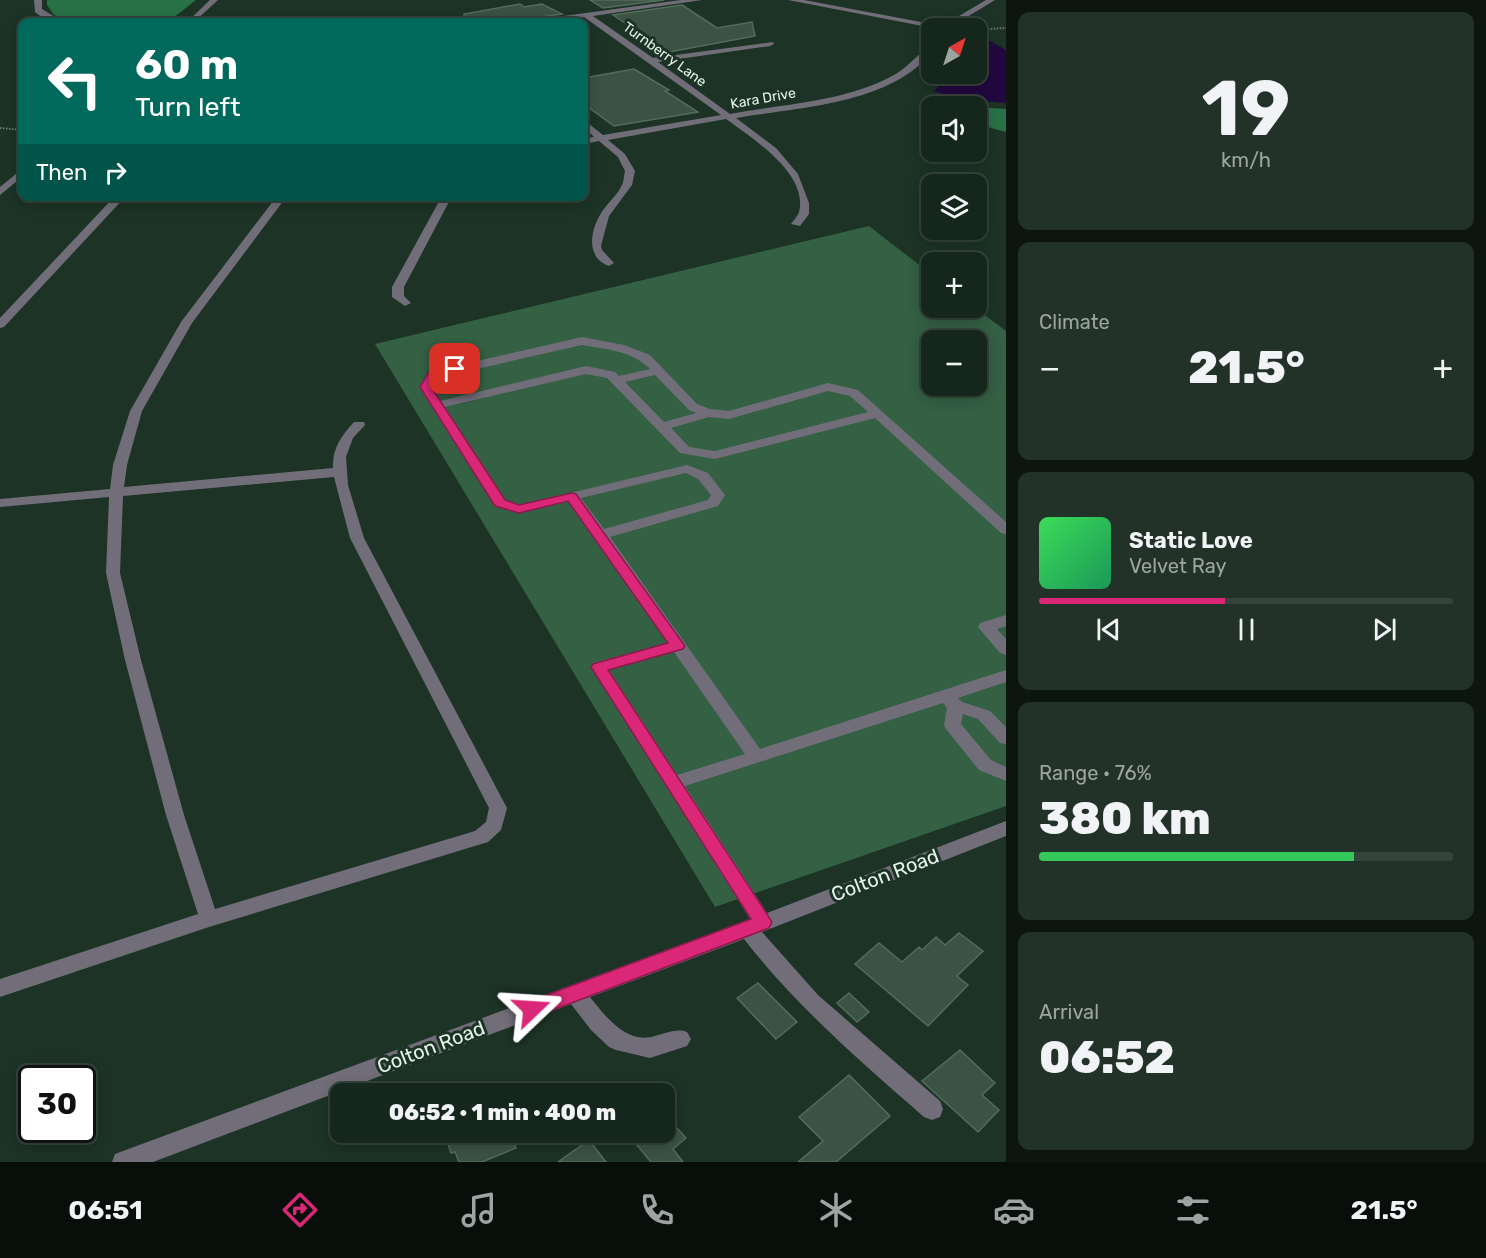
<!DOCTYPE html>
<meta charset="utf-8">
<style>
body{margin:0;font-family:Rubik,sans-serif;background:#223229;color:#f1f3f6;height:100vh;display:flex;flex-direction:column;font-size:22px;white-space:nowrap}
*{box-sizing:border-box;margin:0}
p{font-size:20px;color:#9da5a3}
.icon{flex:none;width:33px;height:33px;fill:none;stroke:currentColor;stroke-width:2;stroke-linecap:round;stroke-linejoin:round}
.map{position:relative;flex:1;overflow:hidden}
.panel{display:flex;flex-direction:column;gap:12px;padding:12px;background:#0c150f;width:480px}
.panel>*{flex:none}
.top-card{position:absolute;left:18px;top:18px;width:570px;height:183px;border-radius:12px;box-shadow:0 3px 15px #0003,0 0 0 2px #34433b;background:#00695c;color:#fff;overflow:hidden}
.needle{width:39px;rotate:39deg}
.controls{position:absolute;left:921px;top:18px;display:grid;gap:12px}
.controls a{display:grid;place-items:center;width:66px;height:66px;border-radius:12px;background:#15261c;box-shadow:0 3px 15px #0003,0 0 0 2px #34433b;font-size:30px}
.speed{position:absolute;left:18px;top:1065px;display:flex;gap:12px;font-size:30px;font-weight:700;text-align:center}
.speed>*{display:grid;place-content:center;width:78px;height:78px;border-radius:50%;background:#15261c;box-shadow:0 3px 15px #0003,0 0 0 2px #34433b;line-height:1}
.speed .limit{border:3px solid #111;border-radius:9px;background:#fff;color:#111}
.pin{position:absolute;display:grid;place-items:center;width:51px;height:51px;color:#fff;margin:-26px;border-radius:12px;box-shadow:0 3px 9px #0006}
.me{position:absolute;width:66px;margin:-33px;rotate:70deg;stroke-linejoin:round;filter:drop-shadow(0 0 4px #0008)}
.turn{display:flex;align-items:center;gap:21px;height:126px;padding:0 18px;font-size:27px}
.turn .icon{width:78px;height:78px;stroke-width:2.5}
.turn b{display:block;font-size:42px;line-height:51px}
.then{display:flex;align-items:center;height:57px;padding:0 18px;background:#0003;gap:12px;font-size:22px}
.big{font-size:45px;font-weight:800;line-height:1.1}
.panel .tile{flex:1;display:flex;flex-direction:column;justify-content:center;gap:9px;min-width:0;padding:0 21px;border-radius:12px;background:#223229}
.panel .dial{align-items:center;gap:0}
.dial b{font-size:78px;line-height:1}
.song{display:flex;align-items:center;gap:18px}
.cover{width:72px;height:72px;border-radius:9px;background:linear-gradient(135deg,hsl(130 70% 55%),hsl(150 70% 35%))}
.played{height:6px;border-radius:3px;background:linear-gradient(90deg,#db2777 45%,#34433b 45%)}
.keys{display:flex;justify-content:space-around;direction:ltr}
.heat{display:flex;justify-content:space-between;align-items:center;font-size:33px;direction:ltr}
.charge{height:9px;border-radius:4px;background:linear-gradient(90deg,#34c759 76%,#34433b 0)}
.trip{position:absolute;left:330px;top:1083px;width:345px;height:60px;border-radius:12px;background:#15261c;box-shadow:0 3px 15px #0003,0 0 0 2px #34433b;font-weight:800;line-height:60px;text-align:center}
.dock{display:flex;height:96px;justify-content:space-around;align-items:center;background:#080f0b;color:#9da5a3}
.dock .icon{width:42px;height:42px}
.dock .active{color:#db2777}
.dock b{font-size:27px;color:#f1f3f6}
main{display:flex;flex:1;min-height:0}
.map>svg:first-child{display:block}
.green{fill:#346044;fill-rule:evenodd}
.forest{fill:#287147}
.water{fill:#220840}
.building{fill:#3b5343;stroke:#536c5b;stroke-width:1.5}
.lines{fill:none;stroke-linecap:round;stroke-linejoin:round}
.path{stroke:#697d70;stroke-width:2;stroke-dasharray:1.5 1.5;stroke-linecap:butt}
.minor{fill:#716e7a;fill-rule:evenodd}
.route{fill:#db2777;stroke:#8e194d;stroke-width:1.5}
.labels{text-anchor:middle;stroke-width:6;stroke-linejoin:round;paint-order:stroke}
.far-street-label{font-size:14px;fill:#e5f3e9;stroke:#1c3325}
.near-street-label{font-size:20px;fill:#e5f3e9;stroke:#1c3325}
</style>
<main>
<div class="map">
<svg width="1006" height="1162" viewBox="0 0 1006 1162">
<rect width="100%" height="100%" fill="#1c3325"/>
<!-- green -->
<path class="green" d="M869 226 931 274 932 308H975L1006 331V806L715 907 375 344ZM932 340H976V386H932Z"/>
<!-- forest -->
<path class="forest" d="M47 0H196L168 22H77L54 15 47 5Z
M977 107 1006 109V132L977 124Z"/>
<!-- water -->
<path class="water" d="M981 36 1006 50V103L960 99 934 91 950 74H976L977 37Z"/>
<!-- building -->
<path class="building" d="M590 0H664L603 8Z
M520 4 524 7 542 4 562 14 520 20 518 22H465L464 14Z
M682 5 717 28 752 22 755 36 669 52 638 36 640 33 613 15Z
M634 69 669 90 665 91 698 112 614 126 584 104V78Z
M959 933 983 951 957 976 968 985 928 1026 855 964 879 943 902 962 919 947 922 950 936 937 945 945Z
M758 983 797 1022 776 1039 737 998Z
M849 993 869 1012 857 1022 837 1003Z
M960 1050 995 1083 982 1095 999 1110 978 1132 922 1081Z
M849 1075 890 1116 836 1162H798L823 1141 799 1117Z
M664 1114 686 1138 673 1149 683 1162H651L626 1132H664Z
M444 1132H510L516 1148 482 1162H459L455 1152 451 1153Z
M589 1140 606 1162H558Z"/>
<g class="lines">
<!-- path -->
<path class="path" d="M970 26 989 29 1006 28
M0 128 22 130"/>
<!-- minor -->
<path class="minor" d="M34 0H42V9L63 22H48L35 12Z
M210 0H218L194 22H187Z
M681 0H702L593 16 653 58 773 42 774 44 770 46 658 62 730 114C783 104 844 102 892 76 908 68 918 53 932 44V52C889 105 798 107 736 118L776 148 798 174 809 203V214L800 226 791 224C793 221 798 216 799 212 809 174 752 138 726 119L608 140 625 154 635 171 632 185 609 216 601 246 602 250 614 263 609 266C586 258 590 232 600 215 606 204 617 196 622 185 624 181 624 175 625 171L618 157 599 141 584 144V138L594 137 584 127V120L603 135 721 115 584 17 538 22H520Z
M788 0H804L942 26 986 0H995L949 28H933Z
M22 169V177L0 195V187Z
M115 196H126L4 327 0 328V318Z
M277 196H287L192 323 142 411 127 465 124 487 333 468C332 449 341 436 354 422H364L365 425 353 438 346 457 348 485 364 538 507 808 501 830 488 842 209 927 0 997V979L198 914 166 815 125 660 106 573 109 497 0 507V499L110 489 113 465 130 411 181 322ZM334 477 350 538 489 808 486 822 475 831 215 909 184 815 141 660 120 573 123 496Z
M442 196H452L404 287V296L411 303 405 306 392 297V287Z
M582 337 624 345 650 355 697 404 710 409 729 411 828 383 858 390 1006 522V534L1001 533 875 418 715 459 680 453 607 378 586 374 444 407 505 500 520 505 687 465 708 473 725 495 718 506 610 537 760 749 1006 670V682L958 698 962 702 990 711 1006 727V744L1000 743 978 719 963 714 961 724 991 760 1006 767V781L979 770 946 729 944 725 947 708 943 703 685 786 767 913 1006 821V836L762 932 818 995 940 1101 943 1109 940 1117 932 1120 924 1117C860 1061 796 1006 744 939L590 997C605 1016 627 1045 655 1036 666 1033 677 1028 687 1032L691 1039 687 1046 650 1058 616 1050 609 1047 591 1030 571 1004 153 1162H112L115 1154 123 1151 750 919 591 667 593 663 668 643 569 501 519 513 495 506 419 387 429 372ZM582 345C605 349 633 351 650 369L619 376 615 372 586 366 440 401 431 387 437 378ZM655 375 689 410 696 413 664 422 625 382ZM828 391 850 396 868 412 715 451 689 447 671 428 709 417 729 419ZM686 473 698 479 711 495 708 500 604 529 581 498ZM674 652 745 754 677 775 609 670Z
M1006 615V626L997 629 1006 639V655L1000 653 978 627 980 623Z"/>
</g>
<!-- route -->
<path class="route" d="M455 366 459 367V372L437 377 431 387 505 500 519 505 572 493 576 494 685 646 683 649 608 670 772 922 769 928 532 1018 525 1015 522 1009 525 1003 751 919 591 667 593 664 668 643 568 501 519 513 495 506 420 387 429 372Z"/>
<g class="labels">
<!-- far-street labels -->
<g class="far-street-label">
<text transform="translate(665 54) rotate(36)" y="5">Turnberry Lane</text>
<text transform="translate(763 98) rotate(-10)" y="5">Kara Drive</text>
</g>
<!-- near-street labels -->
<g class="near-street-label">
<text transform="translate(885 875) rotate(-21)" y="7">Colton Road</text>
<text transform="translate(431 1047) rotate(-21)" y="7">Colton Road</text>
</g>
</g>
</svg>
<div class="controls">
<a><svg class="needle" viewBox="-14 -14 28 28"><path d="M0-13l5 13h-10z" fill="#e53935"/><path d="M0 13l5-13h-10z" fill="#9da5a3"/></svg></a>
<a><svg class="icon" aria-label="sound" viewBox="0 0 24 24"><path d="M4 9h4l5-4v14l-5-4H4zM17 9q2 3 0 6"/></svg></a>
<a><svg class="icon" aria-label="layers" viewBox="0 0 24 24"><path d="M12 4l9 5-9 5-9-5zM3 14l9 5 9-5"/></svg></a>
<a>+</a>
<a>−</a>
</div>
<div class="speed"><div class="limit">30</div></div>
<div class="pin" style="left:455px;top:369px;background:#d93025"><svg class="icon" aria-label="arrive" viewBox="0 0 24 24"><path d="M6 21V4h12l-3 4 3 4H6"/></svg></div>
<svg class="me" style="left:532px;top:1009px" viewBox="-20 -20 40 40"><path d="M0-17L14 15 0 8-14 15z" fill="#db2777" stroke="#fff" stroke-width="4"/></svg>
<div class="trip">06:52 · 1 min · 400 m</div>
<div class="top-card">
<div class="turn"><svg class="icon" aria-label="left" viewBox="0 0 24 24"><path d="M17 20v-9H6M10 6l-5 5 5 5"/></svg><div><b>60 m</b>Turn left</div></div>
<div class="then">Then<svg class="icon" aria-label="right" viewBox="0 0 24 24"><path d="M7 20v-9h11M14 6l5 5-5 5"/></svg></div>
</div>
</div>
<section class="panel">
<div class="tile dial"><b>19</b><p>km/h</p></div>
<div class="tile"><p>Climate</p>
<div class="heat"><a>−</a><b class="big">21.5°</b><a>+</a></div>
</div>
<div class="tile">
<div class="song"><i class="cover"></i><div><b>Static Love</b><p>Velvet Ray</p></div></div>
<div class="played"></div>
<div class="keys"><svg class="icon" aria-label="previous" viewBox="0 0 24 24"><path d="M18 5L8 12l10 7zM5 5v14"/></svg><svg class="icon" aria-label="pause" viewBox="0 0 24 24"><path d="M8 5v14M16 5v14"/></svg><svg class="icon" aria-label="next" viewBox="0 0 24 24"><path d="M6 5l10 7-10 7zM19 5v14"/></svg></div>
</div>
<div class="tile"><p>Range · 76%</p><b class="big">380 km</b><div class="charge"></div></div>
<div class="tile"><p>Arrival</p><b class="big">06:52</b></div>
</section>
</main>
<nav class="dock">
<b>06:51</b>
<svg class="icon active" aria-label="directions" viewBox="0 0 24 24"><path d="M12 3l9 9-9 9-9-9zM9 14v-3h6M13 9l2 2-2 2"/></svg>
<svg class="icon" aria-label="music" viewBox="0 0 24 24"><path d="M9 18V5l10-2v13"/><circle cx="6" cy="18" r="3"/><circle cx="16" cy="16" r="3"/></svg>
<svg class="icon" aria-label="phone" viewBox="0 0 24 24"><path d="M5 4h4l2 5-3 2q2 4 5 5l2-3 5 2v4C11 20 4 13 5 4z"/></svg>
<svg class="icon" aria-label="climate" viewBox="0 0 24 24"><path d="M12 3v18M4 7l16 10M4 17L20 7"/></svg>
<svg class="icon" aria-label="car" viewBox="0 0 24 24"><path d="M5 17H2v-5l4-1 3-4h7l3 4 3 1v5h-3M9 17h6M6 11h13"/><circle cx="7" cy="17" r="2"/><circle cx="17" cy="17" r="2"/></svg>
<svg class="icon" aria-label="filters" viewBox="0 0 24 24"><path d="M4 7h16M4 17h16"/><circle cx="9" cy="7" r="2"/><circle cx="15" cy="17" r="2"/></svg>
<b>21.5°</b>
</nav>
